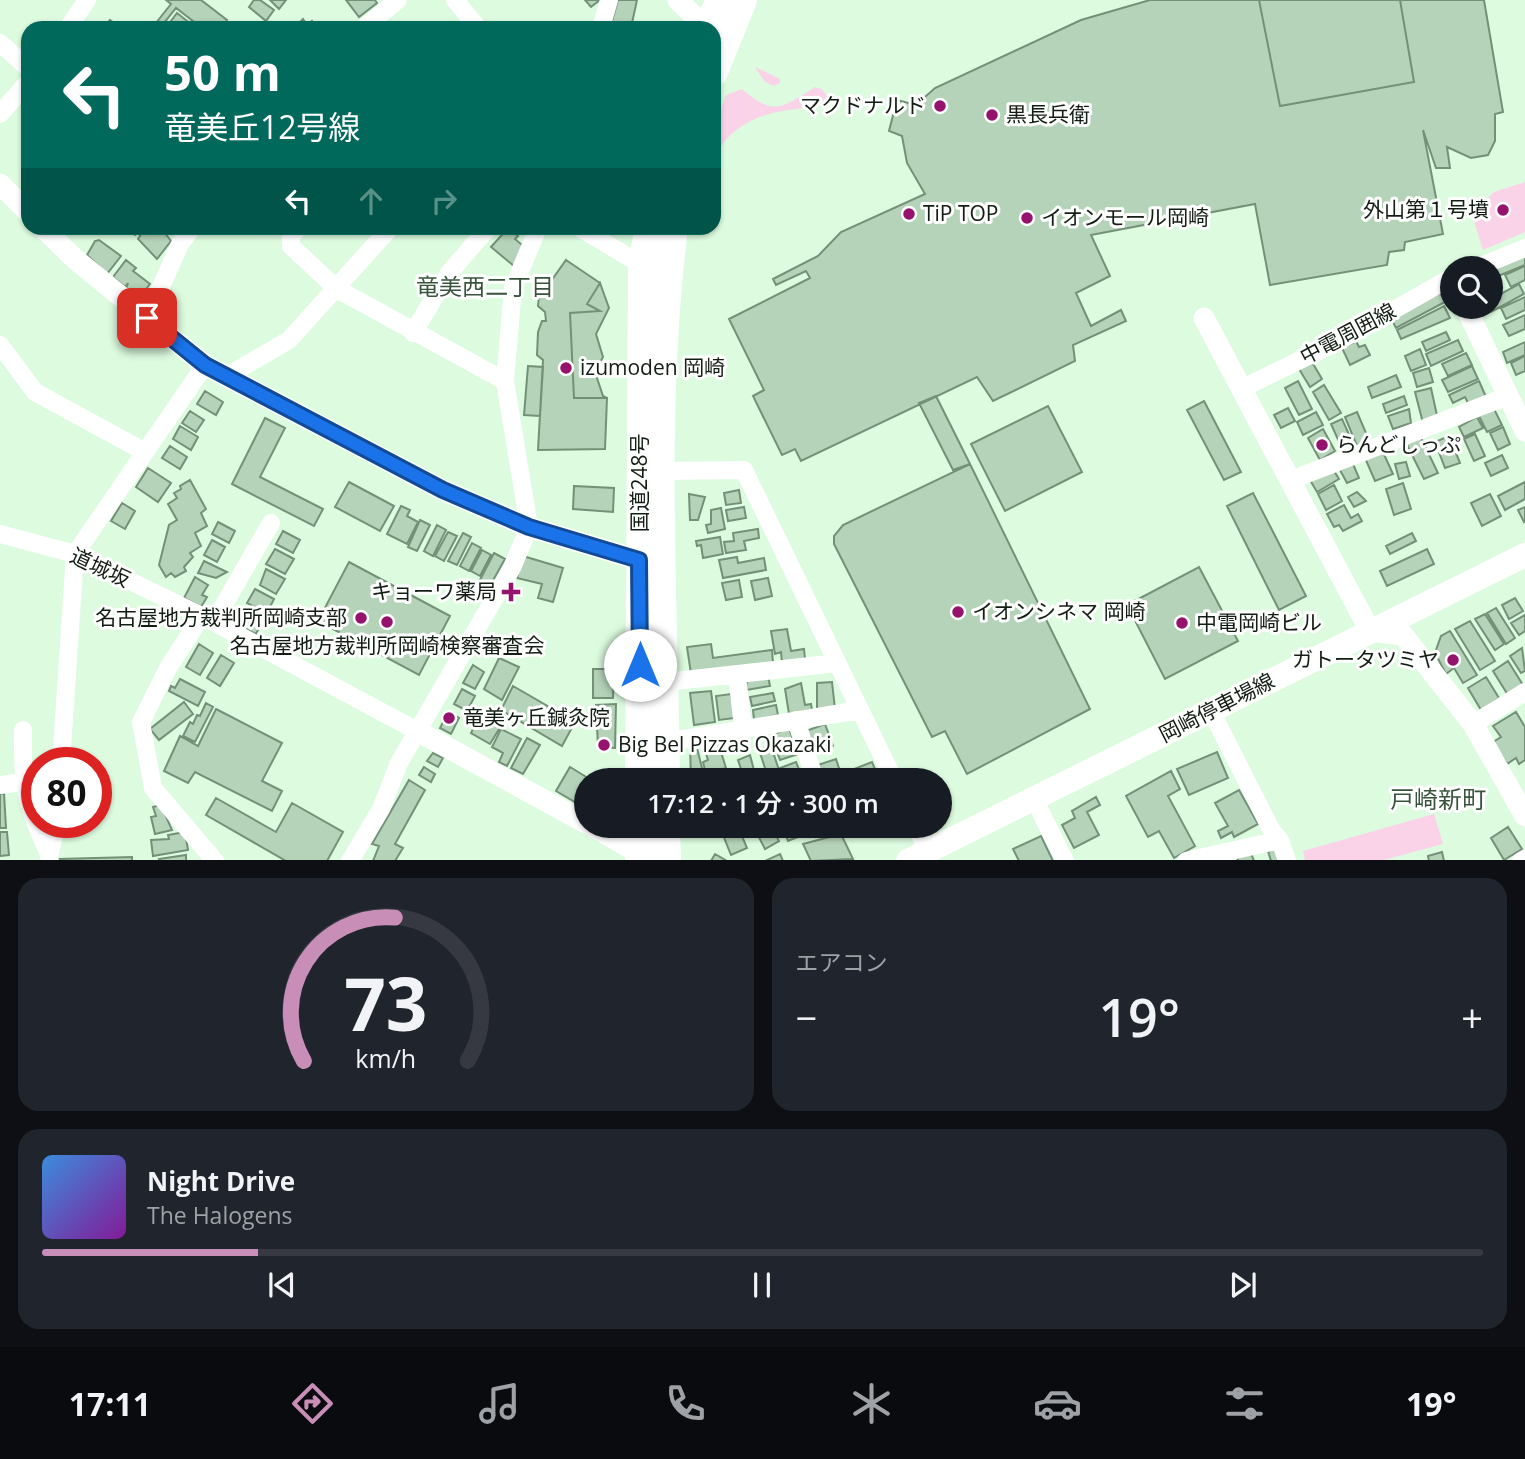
<!DOCTYPE html>
<html lang="ja">
<meta charset="utf-8">
<style>
body{margin:0;font-family:"Open Sans","Noto Sans JP",sans-serif;background:#20242c;color:#f1f3f6;height:100vh;display:flex;flex-direction:column;font-size:26px;white-space:nowrap}
*{box-sizing:border-box;margin:0}
p{font-size:23px;color:#9ea1a6}
.icon{flex:none;width:38px;height:38px;fill:none;stroke:currentColor;stroke-width:2;stroke-linecap:round;stroke-linejoin:round}
.map{position:relative;height:860px;overflow:hidden}
.side{display:flex;flex-direction:column;gap:18px;padding:18px;background:#0d0f14;flex:1}
.side>*{flex:none}
.top-card{position:absolute;left:21px;top:21px;width:700px;height:214px;border-radius:21px;box-shadow:0 2px 5px #0004;background:#00695c;color:#fff;overflow:hidden}
.controls{position:absolute;left:1440px;top:256px;display:grid;gap:14px}
.controls a{display:grid;place-items:center;width:63px;height:63px;border-radius:50%;background:#171b24;box-shadow:0 2px 5px #0004;font-size:35px}
.speed{position:absolute;left:21px;top:747px;display:flex;gap:14px;font-size:35px;font-weight:700;text-align:center}
.speed>*{display:grid;place-content:center;width:91px;height:91px;border-radius:50%;background:#171b24;box-shadow:0 2px 5px #0004;line-height:1}
.speed .limit{border:10px solid #d22;background:#fff;color:#111}
.pin{position:absolute;display:grid;place-items:center;width:60px;height:60px;color:#fff;margin:-30px;border-radius:14px;box-shadow:0 4px 10px #0006}
.me{position:absolute;width:77px;margin:-38px;rotate:0deg;stroke-linejoin:round;filter:drop-shadow(0 0 5px #0008)}
.turn{display:flex;align-items:center;gap:24px;height:147px;padding:0 28px;font-size:32px}
.turn .icon{width:91px;height:91px;stroke-width:2.5}
.turn b{display:block;font-size:49px;line-height:60px}
.lanes{display:flex;align-items:center;height:66px;padding:0 28px;background:#0003;justify-content:center;gap:35px;direction:ltr}
.lanes .off{opacity:.35}
.big{font-size:52px;font-weight:600;line-height:1.1}
.side .tile{flex:1;display:flex;flex-direction:column;justify-content:center;gap:10px;min-width:0;padding:0 24px;border-radius:21px;background:#20242c}
.side .dial{align-items:center;gap:0}
.dial svg{height:182px;overflow:visible;fill:none;stroke:#363941;stroke-width:7;stroke-linecap:round;text-anchor:middle}
.dial text{fill:#f1f3f6;stroke:none}
.song{display:flex;align-items:center;gap:21px}
.cover{width:84px;height:84px;border-radius:10px;background:linear-gradient(135deg,hsl(210 70% 55%),hsl(290 70% 35%))}
.played{height:7px;border-radius:4px;background:linear-gradient(90deg,#c88eb8 15%,#363941 15%)}
.keys{display:flex;justify-content:space-around;direction:ltr}
.heat{display:flex;justify-content:space-between;align-items:center;font-size:38px;direction:ltr}
.side .tiles{flex:1;display:grid;gap:18px;grid-template-columns:1fr 1fr}
.tile:last-child{grid-column:span 2}
.trip{position:absolute;left:574px;top:768px;width:378px;height:70px;border-radius:35px;background:#171b24;box-shadow:0 2px 5px #0004;font-weight:600;line-height:70px;text-align:center}
.dock{display:flex;height:112px;justify-content:space-around;align-items:center;background:#090b0e;color:#9ea1a6}
.dock .icon{width:49px;height:49px}
.dock .selected{color:#c88eb8}
.dock b{font-size:32px;color:#f1f3f6}
.map>svg:first-child{display:block}
.green{fill:#fbd3e8}
.building{fill:#b5d3b9;stroke:#749178;stroke-width:2}
.lines{fill:none;stroke-linecap:round;stroke-linejoin:round}
.minor{stroke:#fff;stroke-width:18}
.tertiary{stroke:#fff;stroke-width:21}
.secondary{stroke:#fff;stroke-width:24}
.trunk{stroke:#fff;stroke-width:28}
.route-casing{stroke:#114b97;stroke-width:18}
.route{stroke:#1a73e8;stroke-width:12}
.poi-dot{fill:#95136c;stroke:#fefefe;stroke-width:2.5}
.labels{text-anchor:middle;stroke-width:6;stroke-linejoin:round;paint-order:stroke}
.poi-label{font-size:21px;fill:#121d13;stroke:#fefefe;text-anchor:start}
.street-label{font-size:21px;fill:#121d13;stroke:#fefefe}
.neighbourhood-label{font-size:23px;fill:#39533d;stroke:#fefefe}
.quarter-label{font-size:24px;fill:#39533d;stroke:#fefefe}
</style>
<div class="map">
<svg width="1525" height="861" viewBox="0 0 1525 861">
<rect width="100%" height="100%" fill="#dcfbdf"/>
<!-- green -->
<path class="green" d="M755 67 780 79V83L773 86 764 81Z
M815 87 822 89 828 98 826 106C789 109 751 111 725 141 719 147 718 159 714 164V128L726 95 742 89C775 117 781 108 815 87Z
M1525 182V232L1483 250 1472 215 1494 192Z
M1434 814 1443 844 1384 860H1305L1303 851Z"/>
<!-- building -->
<path class="building" d="M166 0H201L227 20 221 28H202L176 8 160 28H152L171 4Z
M254 0H260L274 10 266 21 249 7Z
M270 0H286L279 9Z
M346 0H375L377 3 359 17Z
M585 0H600L591 7Z
M618 0H637L632 23 647 28H610Z
M1150 0H1259L1280 106 1414 82 1400 0H1484L1503 112 1495 114V141L1488 155 1471 158 1447 147 1450 168H1436L1423 130 1443 234 1405 242 1404 250 1389 252 1387 265 1270 285 1255 204 1091 235 1110 276 1076 293 1091 326 1121 310 1126 321 1073 345 1075 361 993 401 977 377 801 461 795 449 782 455 753 396 764 390 729 319 810 278 806 271 776 285 773 279 818 256 841 232 925 194 907 163 902 136 889 131 897 100 916 105 935 88 1081 20Z
M1259 0H1400L1414 82 1280 106Z
M177 13 196 28H172L168 25Z
M303 19 307 25 312 21 317 28H294Z
M110 20 121 28H104Z
M125 228H141L135 235Z
M145 228H161L171 241 157 259 138 239Z
M508 228 518 236 515 239 528 250 514 266 491 247Z
M99 240 121 256 107 274 87 255 95 241Z
M1525 255V265L1491 279V268Z
M126 260 136 268 133 271 150 284 139 298 126 289 128 283 125 287 113 277Z
M566 260 600 283 587 304 600 311 570 313 574 398H607L605 449 538 450 543 360 537 355 538 332 542 321H546L545 312 538 306 539 295 552 288 549 284Z
M1525 266V280L1511 287 1505 275Z
M600 283 609 308 596 334 603 357 595 372 603 396 607 398H574L570 313 600 311 587 304Z
M1519 284 1524 294 1491 312 1487 306H1491V299Z
M1440 293 1445 302 1396 328 1391 318Z
M1525 297V310L1506 319 1501 308Z
M1444 306 1450 318 1401 339 1397 330Z
M1525 315V329L1509 336 1503 325Z
M1446 332 1450 340 1426 351 1422 342Z
M1458 340 1463 351 1431 366 1426 354Z
M1356 341 1359 347 1365 345 1370 355 1350 365 1342 348Z
M1525 342V355L1507 363 1503 352Z
M1420 349 1426 365 1411 371 1405 356Z
M1466 353 1472 365 1448 376 1442 364Z
M1525 356V371L1516 375 1511 363Z
M1312 362 1322 379 1310 387 1299 369Z
M528 366 543 367 540 416 524 415Z
M1472 366 1478 379 1448 392 1442 380Z
M1429 368 1433 382 1417 387 1413 373Z
M1396 375 1401 387 1372 398 1368 387Z
M1298 381 1312 409 1299 415 1285 388Z
M1479 381 1486 397 1469 405 1465 397 1453 403 1449 395Z
M1324 385 1341 413 1329 420 1313 392Z
M1431 388 1438 420 1423 423 1415 392Z
M205 391 223 402 216 415 197 404Z
M936 396 970 464 953 470 919 403Z
M1404 396 1407 405 1386 413 1383 404Z
M1204 401 1241 472 1224 480 1187 410Z
M1048 406 1082 472 1005 511 971 444Z
M1288 408 1295 421 1281 428 1274 415Z
M1409 409 1411 423 1393 429 1388 416Z
M1494 409 1502 425 1487 432 1479 416Z
M190 411 204 420 196 432 182 423Z
M1316 412 1323 425 1303 435 1297 422Z
M1357 412 1369 440 1357 446 1345 417Z
M1477 417 1483 428 1464 437 1459 427Z
M265 418 285 428 260 477 323 509 314 526 232 484Z
M1342 419 1351 439 1340 444 1331 424Z
M180 426 198 437 191 450 173 439Z
M1503 427 1510 444 1498 450 1490 433Z
M1323 429 1335 451 1320 460 1308 438Z
M1475 434 1485 456 1474 461 1464 439Z
M1420 436 1438 473 1424 479 1406 443Z
M1449 436 1460 463 1445 468 1435 442Z
M170 446 187 457 180 469 162 458Z
M1382 450 1393 474 1375 481 1365 458Z
M1502 455 1508 468 1491 476 1485 463Z
M1406 462 1410 476 1399 479 1395 464Z
M970 464 1090 709 967 774 945 731 932 737 834 544V536L843 525Z
M1353 464 1359 478 1347 483 1340 470Z
M148 468 171 483 158 502 136 487Z
M1334 471 1339 479 1317 492 1310 480Z
M190 480 206 509 201 513 207 526 195 533 201 546 190 553 193 557 184 567 186 571 175 577 171 573 166 577 159 565 169 525 177 520 168 504 177 498 174 493 181 489 180 486Z
M349 482 394 506 380 531 335 507Z
M1525 482V499L1505 510 1498 496Z
M1403 483 1411 509 1394 515 1386 489Z
M1334 485 1342 501 1326 510 1318 494Z
M574 486 614 488 613 512 573 509Z
M739 490 741 503 726 505 724 493Z
M1357 492 1366 501 1354 507 1348 497Z
M1253 493 1306 596 1279 610 1227 506Z
M689 494 705 497 698 520H690Z
M1490 494 1501 516 1482 526 1471 503Z
M122 503 135 511 125 529 111 521Z
M1344 505 1351 518 1358 514 1362 521 1343 531 1339 525 1334 527 1327 514Z
M401 506 410 510 407 516 418 522 407 544 387 534Z
M744 507 746 518 728 521 726 510Z
M1525 507V521L1524 522 1518 510Z
M721 508 725 529 708 533 706 525 711 524V510Z
M420 520 430 525 417 551 408 547Z
M218 522 235 531 229 543 212 534Z
M437 525 446 530 433 556 424 551Z
M758 529 759 538 744 541 746 550 726 553 724 542 734 541 733 533Z
M283 531 300 540 293 553 276 544Z
M448 532 457 536 444 561 435 556Z
M463 533 471 537 457 565 448 561Z
M1412 533 1416 541 1390 554 1386 546Z
M720 537 723 554 703 558 701 545 697 546 696 541Z
M212 540 225 547 217 562 204 555Z
M472 543 481 548 469 571 460 566Z
M275 549 294 559 285 574 266 564Z
M1427 549 1434 564 1387 586 1380 571Z
M482 550 491 555 480 576 471 571Z
M494 553 505 559 490 586 480 580Z
M523 556 563 568 553 602 538 598 542 584 517 578Z
M737 557 738 563 764 558 766 570 723 578 719 560Z
M204 561 227 572 216 578 198 573Z
M349 562 450 616 419 675 318 621Z
M1199 567 1238 641 1165 679 1127 605Z
M266 569 285 579 276 594 260 585Z
M195 577 208 585 202 595 207 597 201 607 184 598Z
M768 578 772 596 755 600 751 581Z
M739 580 742 597 726 600 722 583Z
M255 589 274 599 267 613 247 603Z
M1515 598 1523 611 1509 619 1502 605Z
M242 607 264 618 256 634 234 623Z
M1496 608 1515 638 1506 644 1487 613Z
M1485 614 1504 644 1495 650 1475 619Z
M1525 615V631L1519 635 1511 623Z
M1470 621 1495 661 1480 670 1455 629Z
M787 629 791 651 804 649 805 659 782 663 781 652 775 654 771 631Z
M1450 631 1477 675 1463 683 1454 668 1446 674 1435 653 1441 636Z
M199 644 213 653 200 675 186 667Z
M711 644 713 658 772 650 773 663 691 674 687 647Z
M1522 648 1525 671 1521 673 1510 656Z
M221 655 234 663 220 686 207 678Z
M499 658 519 667 502 700 484 689Z
M1508 661 1523 685 1508 695 1493 671Z
M473 665 484 672 475 689 463 683Z
M593 669H614L613 698H593Z
M768 676 770 686 746 690 747 680Z
M1486 677 1499 698 1481 710 1468 688Z
M180 679 205 692 198 706 169 691 171 686 175 688Z
M832 682 835 709 817 711V683Z
M801 683 805 705 811 704 812 710 789 714 785 689Z
M513 686 575 722 562 746 501 710Z
M462 689 475 696 467 711 454 704Z
M711 691 715 722 694 725 690 693Z
M773 693 775 701 752 706 750 697Z
M731 694 735 718 719 720 716 696Z
M184 702 193 714 159 740 150 729Z
M206 703 213 707 195 742 183 736 190 722 193 724 197 715 200 716Z
M616 704 615 748 598 747 596 705Z
M776 705 778 715 754 720 753 710Z
M216 709 282 743 262 781 282 791 272 811 195 772 188 783 164 771 180 736 198 746Z
M448 712 459 718 451 734 440 728Z
M1516 712 1525 727V760L1519 764 1516 758 1507 764 1493 742 1501 737 1493 726Z
M489 713 504 721 490 744 471 733 476 723 482 726Z
M825 724 833 746 814 754 806 731Z
M789 728 798 754 780 760 771 735Z
M501 729 521 739 507 766 499 762 503 753 492 747Z
M527 738 540 745 523 774 511 768Z
M717 739 726 768 706 774 703 762 708 760 703 744Z
M696 744 704 776 691 779 690 745Z
M771 746 779 770 767 774 759 750Z
M1217 752 1228 778 1189 795 1177 769Z
M433 753 443 758 438 767 427 761Z
M750 755 755 774 744 778 738 760Z
M836 759 843 780H823L818 765Z
M796 762 803 779 785 780 780 768Z
M872 762 877 774 859 780 854 769Z
M424 767 435 774 431 782 419 775Z
M570 767 588 778 575 802 556 791Z
M1171 771 1180 789 1168 796 1195 846 1174 858 1159 831 1148 837 1126 796Z
M409 780 425 790 395 844 403 848 395 861H373L379 846 372 844Z
M1239 790 1258 824 1234 837 1232 832 1221 838 1218 831 1228 826 1215 803Z
M4 793 6 828H0V794Z
M1096 797 1100 805 1087 812 1099 835 1074 848 1062 825 1075 818 1072 811Z
M216 798 276 832 292 803 343 832 327 861H286L206 815Z
M161 805 172 830 155 834 151 817 156 816 153 807Z
M718 826H740L719 831Z
M753 826H771L779 841 765 849Z
M782 826H794L798 837 788 841Z
M805 826H822L824 831 809 837Z
M1508 827 1522 849 1504 860 1491 838Z
M739 829 747 848 731 855 723 835Z
M0 832H7L9 855 0 856Z
M185 832 188 850 153 856 151 840 169 839 168 835Z
M841 834 853 859 811 861 803 844Z
M1041 836 1053 861H1019L1013 849Z
M1279 848 1285 861H1271L1268 851Z
M1442 852 1444 861H1429L1428 856Z
M1251 853 1254 861H1238L1237 856Z
M715 854 727 861H711Z
M780 854 783 861H768L767 860Z
M186 855V861H160L159 859Z
M132 857V861H61L60 859Z"/>
<g class="lines">
<!-- minor -->
<path class="minor" d="M455 0 478 28
M68 28 87 0
M364 28 398 0
M601 28 609 0
M0 43 28 68
M0 114 28 82
M298 228 291 236V246L337 289 505 381
M580 228 642 265
M1476 268 1525 248
M147 318 180 244 192 228
M413 333 449 273 488 228
M0 345 35 392 145 452
M227 376 289 340 390 228
M1241 389 1339 341 1452 277
M661 471 744 470 894 780
M1291 480 1508 396
M0 534 75 554 214 622 419 732
M201 617 168 668 141 722 153 788 215 861
M214 622 271 523
M737 675 743 728
M666 682 837 663
M796 720 815 780
M1473 724 1525 692
M23 730C22 787 25 802 49 854
M665 742 860 710
M61 763 75 554 205 365
M0 785 22 782
M1034 799 1065 861
M916 826 928 851
M1280 840 1287 861
M49 857 57 822
M350 861 381 809 399 763 512 568 529 527 505 381 513 288 538 228
M1186 861 1280 840 1272 831 1211 711
M1521 861 1525 859"/>
<!-- tertiary -->
<path class="tertiary" d="M678 0 706 28
M0 184 28 212
M43 228 75 259 205 365 443 490 529 527 639 560
M1452 278V279
M1465 306 1525 431
M1204 318 1370 631 1403 635 1473 724 1525 816
M419 732 586 823
M592 826 647 858"/>
<!-- secondary -->
<path class="secondary" d="M908 861 1525 555"/>
<!-- trunk -->
<path class="trunk" d="M707 28 720 0
M714 72 743 0
M639 780 642 265 649 228
M666 780C664 597 651 410 674 228
M638 826 639 861
M666 826 667 861"/>
</g>
<g class="lines">
<!-- route casing -->
<g class="route-casing">
<path id="route" d="M147 318 205 365 443 490 529 527 639 560 640 665"/>
</g>
<!-- route -->
<use href="#route" class="route"/>
</g>
<!-- markers -->
<g class="poi-dot">
<circle cx="940" cy="106" r="7"/>
<circle cx="992" cy="115" r="7"/>
<circle cx="1503" cy="210" r="7"/>
<circle cx="909" cy="214" r="7"/>
<circle cx="1027" cy="218" r="7"/>
<circle cx="566" cy="368" r="7"/>
<circle cx="1322" cy="445" r="7"/>
<path d="M507.5 581.5h7v7h7v7h-7v7h-7v-7h-7v-7h7z"/>
<circle cx="958" cy="612" r="7"/>
<circle cx="361" cy="618" r="7"/>
<circle cx="387" cy="622" r="7"/>
<circle cx="1182" cy="623" r="7"/>
<circle cx="1453" cy="660" r="7"/>
<circle cx="449" cy="718" r="7"/>
<circle cx="604" cy="745" r="7"/>
</g>
<g class="labels">
<!-- poi labels -->
<g class="poi-label">
<text x="926" y="113" text-anchor="end">マクドナルド</text>
<text x="1006" y="122">黒長兵衛</text>
<text x="1489" y="217" text-anchor="end">外山第１号墳</text>
<text x="923" y="221">TiP TOP</text>
<text x="1041" y="225">イオンモール岡崎</text>
<text x="580" y="375">izumoden 岡崎</text>
<text x="1336" y="452">らんどしっぷ</text>
<text x="497" y="599" text-anchor="end">キョーワ薬局</text>
<text x="972" y="619">イオンシネマ 岡崎</text>
<text x="347" y="625" text-anchor="end">名古屋地方裁判所岡崎支部</text>
<text x="1196" y="630">中電岡崎ビル</text>
<text x="387" y="653" text-anchor="middle">名古屋地方裁判所岡崎検察審査会</text>
<text x="1439" y="667" text-anchor="end">ガトータツミヤ</text>
<text x="463" y="725">竜美ヶ丘鍼灸院</text>
<text x="618" y="752">Big Bel Pizzas Okazaki</text>
</g>
<!-- street labels -->
<g class="street-label">
<text transform="translate(1348 334) rotate(-28)" y="7">中電周囲線</text>
<text transform="translate(640 483) rotate(-90)" y="7">国道248号</text>
<text transform="translate(100 568) rotate(25)" y="7">道城坂</text>
<text transform="translate(1217 708) rotate(-27)" y="7">岡崎停車場線</text>
</g>
<!-- neighbourhood labels -->
<g class="neighbourhood-label">
<text x="485" y="295">竜美西二丁目</text>
</g>
<!-- quarter labels -->
<g class="quarter-label">
<text x="1438" y="808">戸崎新町</text>
</g>
</g>
</svg>
<div class="controls">
<a><svg class="icon" aria-label="search" viewBox="0 0 24 24"><circle cx="10" cy="10" r="6"/><path d="M15 15l6 6"/></svg></a>
</div>
<div class="speed"><div class="limit">80</div></div>
<div class="pin" style="left:147px;top:318px;background:#d93025"><svg class="icon" aria-label="arrive" viewBox="0 0 24 24"><path d="M6 21V4h12l-3 4 3 4H6"/></svg></div>
<svg class="me" style="left:640px;top:665px" viewBox="-20 -20 40 40"><circle r="19" fill="#fff"/><path d="M0-13L10 11 0 6-10 11z" fill="#1a73e8"/></svg>
<div class="trip">17:12 · 1 分 · 300 m</div>
<div class="top-card">
<div class="turn"><svg class="icon" aria-label="left" viewBox="0 0 24 24"><path d="M17 20v-9H6M10 6l-5 5 5 5"/></svg><div><b>50 m</b>竜美丘12号線</div></div>
<div class="lanes"><svg class="icon" aria-label="left" viewBox="0 0 24 24"><path d="M17 20v-9H6M10 6l-5 5 5 5"/></svg><svg class="icon off" aria-label="ahead" viewBox="0 0 24 24"><path d="M12 20V5M6 11l6-6 6 6"/></svg><svg class="icon off" aria-label="right" viewBox="0 0 24 24"><path d="M7 20v-9h11M14 6l5 5-5 5"/></svg></div>
</div>
</div>
<section class="side">
<div class="tiles">
<div class="tile dial"><svg viewBox="0 0 100 80">
<path d="M14 69A42 42 0 1 1 86 69"/>
<path d="M14 69A42 42 0 0 1 54 6" stroke="#c88eb8"/>
<text x="50" y="56" font-size="32" font-weight="700">73</text>
<text x="50" y="72" font-size="11">km/h</text>
</svg></div>
<div class="tile"><p>エアコン</p>
<div class="heat"><a>−</a><b class="big">19°</b><a>+</a></div>
</div>
<div class="tile">
<div class="song"><i class="cover"></i><div><b>Night Drive</b><p>The Halogens</p></div></div>
<div class="played"></div>
<div class="keys"><svg class="icon" aria-label="previous" viewBox="0 0 24 24"><path d="M18 5L8 12l10 7zM5 5v14"/></svg><svg class="icon" aria-label="pause" viewBox="0 0 24 24"><path d="M8 5v14M16 5v14"/></svg><svg class="icon" aria-label="next" viewBox="0 0 24 24"><path d="M6 5l10 7-10 7zM19 5v14"/></svg></div>
</div>
</div>
</section>
<nav class="dock">
<b>17:11</b>
<svg class="icon selected" aria-label="directions" viewBox="0 0 24 24"><path d="M12 3l9 9-9 9-9-9zM9 14v-3h6M13 9l2 2-2 2"/></svg>
<svg class="icon" aria-label="music" viewBox="0 0 24 24"><path d="M9 18V5l10-2v13"/><circle cx="6" cy="18" r="3"/><circle cx="16" cy="16" r="3"/></svg>
<svg class="icon" aria-label="phone" viewBox="0 0 24 24"><path d="M5 4h4l2 5-3 2q2 4 5 5l2-3 5 2v4C11 20 4 13 5 4z"/></svg>
<svg class="icon" aria-label="climate" viewBox="0 0 24 24"><path d="M12 3v18M4 7l16 10M4 17L20 7"/></svg>
<svg class="icon" aria-label="car" viewBox="0 0 24 24"><path d="M5 17H2v-5l4-1 3-4h7l3 4 3 1v5h-3M9 17h6M6 11h13"/><circle cx="7" cy="17" r="2"/><circle cx="17" cy="17" r="2"/></svg>
<svg class="icon" aria-label="filters" viewBox="0 0 24 24"><path d="M4 7h16M4 17h16"/><circle cx="9" cy="7" r="2"/><circle cx="15" cy="17" r="2"/></svg>
<b>19°</b>
</nav>
